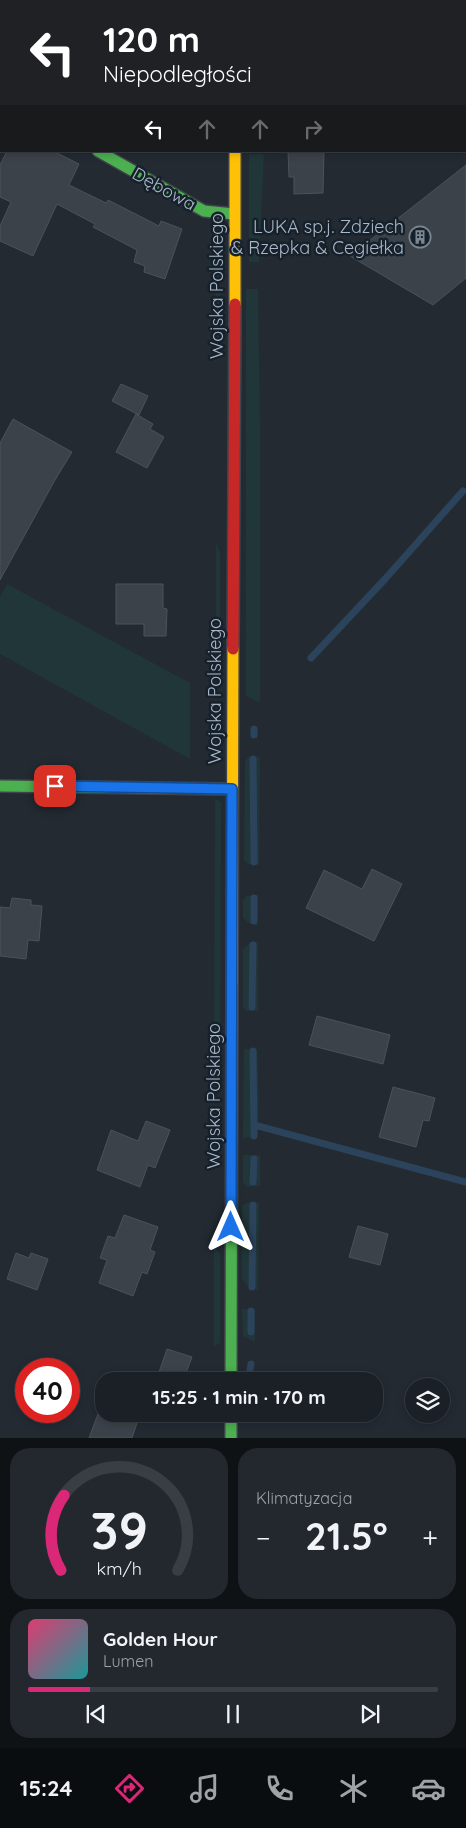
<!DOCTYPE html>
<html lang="pl">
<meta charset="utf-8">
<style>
body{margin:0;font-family:Quicksand,sans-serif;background:#23282e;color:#f1f3f6;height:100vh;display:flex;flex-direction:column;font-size:19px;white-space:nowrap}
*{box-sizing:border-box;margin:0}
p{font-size:16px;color:#9fa3a7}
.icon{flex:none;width:28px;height:28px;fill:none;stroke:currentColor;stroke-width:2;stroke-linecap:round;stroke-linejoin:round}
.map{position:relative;height:1438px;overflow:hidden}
.sheet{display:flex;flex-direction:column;gap:10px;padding:10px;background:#0e1215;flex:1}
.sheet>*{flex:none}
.banner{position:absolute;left:0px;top:0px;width:466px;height:152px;box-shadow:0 2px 8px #0003,0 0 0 1px #383e43;background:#202124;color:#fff;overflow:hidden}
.buttons{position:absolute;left:405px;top:1378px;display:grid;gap:10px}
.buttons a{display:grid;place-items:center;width:45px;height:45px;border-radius:50%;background:#1a2026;box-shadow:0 2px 8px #0003,0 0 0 1px #383e43;font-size:25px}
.speed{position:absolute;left:15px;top:1358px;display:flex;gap:10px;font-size:25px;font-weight:700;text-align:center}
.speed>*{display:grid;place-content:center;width:65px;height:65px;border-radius:50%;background:#1a2026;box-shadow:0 2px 8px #0003,0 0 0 1px #383e43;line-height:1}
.speed .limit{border:8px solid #d22;background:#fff;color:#111}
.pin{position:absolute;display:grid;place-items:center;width:42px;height:42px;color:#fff;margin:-21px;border-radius:10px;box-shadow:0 2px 8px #0006}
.me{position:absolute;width:55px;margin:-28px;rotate:0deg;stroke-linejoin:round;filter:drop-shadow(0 0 4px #0008)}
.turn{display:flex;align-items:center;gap:18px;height:105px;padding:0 20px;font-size:22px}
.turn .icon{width:65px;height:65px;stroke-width:2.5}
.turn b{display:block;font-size:35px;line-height:42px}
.lanes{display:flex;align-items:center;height:48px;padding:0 20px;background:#0003;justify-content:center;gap:25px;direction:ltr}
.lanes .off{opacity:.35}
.big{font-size:38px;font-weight:700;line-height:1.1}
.sheet .widget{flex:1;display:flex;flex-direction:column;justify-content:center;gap:8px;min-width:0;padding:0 18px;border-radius:20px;background:#23282e}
.sheet .dial{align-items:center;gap:0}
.dial svg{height:130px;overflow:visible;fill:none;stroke:#383e43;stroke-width:7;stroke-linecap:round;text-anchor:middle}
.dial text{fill:#f1f3f6;stroke:none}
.song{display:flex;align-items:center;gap:15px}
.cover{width:60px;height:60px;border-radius:8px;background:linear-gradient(135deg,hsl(340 70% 55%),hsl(180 70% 35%))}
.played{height:5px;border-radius:2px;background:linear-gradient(90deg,#db2777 15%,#383e43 15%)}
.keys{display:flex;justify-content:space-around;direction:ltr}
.heat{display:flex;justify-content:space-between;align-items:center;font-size:28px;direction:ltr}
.sheet .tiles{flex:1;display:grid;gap:10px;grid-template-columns:1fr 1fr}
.widget:last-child{grid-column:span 2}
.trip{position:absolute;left:95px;top:1372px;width:288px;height:50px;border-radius:20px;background:#1a2026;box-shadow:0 2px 8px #0003,0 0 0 1px #383e43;font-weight:700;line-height:50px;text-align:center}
.tab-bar{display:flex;height:80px;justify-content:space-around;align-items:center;background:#0a0d0f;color:#9fa3a7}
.tab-bar .icon{width:35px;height:35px}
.tab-bar .active{color:#db2777}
.tab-bar b{font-size:22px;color:#f1f3f6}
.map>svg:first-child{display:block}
.green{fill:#203638}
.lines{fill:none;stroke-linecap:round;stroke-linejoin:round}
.stream{stroke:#2b435b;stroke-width:7}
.building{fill:#3c4249;stroke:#4a525a}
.street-casing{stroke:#3f444a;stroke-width:22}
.fast-casing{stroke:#3f444a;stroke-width:14}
.slow-casing{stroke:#3f444a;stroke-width:14}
.jam-casing{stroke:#3f444a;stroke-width:14}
.street{stroke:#525861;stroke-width:20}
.fast{stroke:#4caf50;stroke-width:11}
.slow{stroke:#ffc107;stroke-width:11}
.jam{stroke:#c62828;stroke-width:11}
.route-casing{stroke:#114b97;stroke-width:12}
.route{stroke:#1a73e8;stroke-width:9}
.labels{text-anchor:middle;stroke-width:5;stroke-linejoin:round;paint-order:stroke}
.street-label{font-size:18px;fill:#aab7c6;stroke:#16212c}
.poi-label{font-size:18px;fill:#aab7c6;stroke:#16212c;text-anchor:end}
</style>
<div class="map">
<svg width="466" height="1438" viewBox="0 0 466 1438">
<rect width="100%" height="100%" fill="#232a32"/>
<!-- green -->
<path class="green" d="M0 0H210L1 1V82Z
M249 154H264L259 262H249Z
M216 241 220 245V348L215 350Z
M246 289H258L260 420V703L246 696Z
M216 543 220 552V619L216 621Z
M7 584 190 683V759L0 654V597Z
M248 757H260L259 865 248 864 244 860 245 762Z
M215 798 221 803 220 1076 214 1080Z
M258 895 257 926 249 923 243 918V900L247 896Z
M258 941V1011H247L243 1007V949L250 943Z
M244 1049H257L259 1105 258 1137 243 1138Z
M243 1155H260V1186L247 1187 243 1182Z
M247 1203H259L258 1290 248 1287 242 1279V1206Z
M214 1247 220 1253V1343L214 1346Z
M242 1309H255V1342L243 1336Z"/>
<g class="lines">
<!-- stream -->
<path class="stream" d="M311 658 386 578 463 491
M254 735V729
M253 759 254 862
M254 898V921
M252 1007 253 945
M253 1051 254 1136
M254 1125 466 1182
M253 1182 254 1159
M252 1287 253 1205
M251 1311V1332
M250 1370 251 1364"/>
</g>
<!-- building -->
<path class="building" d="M7 151H53L79 164 69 185 106 203 108 200 159 226 161 221 182 229 165 279 144 272 145 266 134 262 137 250 93 227 95 224 57 204 33 256 0 241V226L11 202 0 197V165Z
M288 151H324L323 193 294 194V177H289Z
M466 165V278L433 305 350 256Z
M121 384 148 396 139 415 112 401Z
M136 414 153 424 150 429 164 437 147 468 116 452Z
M13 419 72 452 55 480 0 580V443Z
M116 584H163V608L167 609 166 636H144V624H116Z
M372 869 402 884 374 941 306 908 324 870 362 889Z
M12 898 31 900V905L42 906 39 941 28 940 26 959 0 956V907L10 908Z
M317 1016 390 1035 383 1064 309 1045Z
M393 1087 435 1098 429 1121 423 1120 416 1147 379 1137Z
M146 1121 170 1130 155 1168 148 1165 140 1187 97 1170 111 1130 138 1141Z
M124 1215 158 1227 150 1250 155 1252 147 1274 142 1272 133 1296 99 1283 107 1260 100 1258 108 1236 115 1238Z
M358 1226 388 1234 380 1265 349 1257Z
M16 1253 29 1258 31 1253 48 1259 37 1290 7 1279Z
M167 1349 192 1357 183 1381H156Z
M98 1414H140L132 1438H89Z"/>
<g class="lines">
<!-- street casing -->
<g class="street-casing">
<path id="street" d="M0 96H1"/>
</g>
<!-- fast casing -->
<g class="fast-casing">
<path id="fast" d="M235 0V1
M98 151 204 211 234 214
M0 786 232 789
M231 1381 232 982
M231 1414V1438"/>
</g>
<!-- slow casing -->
<g class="slow-casing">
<path id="slow" d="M235 304V151
M232 982 233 649"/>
</g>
<!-- jam casing -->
<g class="jam-casing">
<path id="jam" d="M233 649 235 304"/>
</g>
<!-- street -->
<use href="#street" class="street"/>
<!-- fast -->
<use href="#fast" class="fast"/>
<!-- slow -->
<use href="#slow" class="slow"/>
<!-- jam -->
<use href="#jam" class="jam"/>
</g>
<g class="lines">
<!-- route casing -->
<g class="route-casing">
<path id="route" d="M55 786 232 789 231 1227"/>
</g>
<!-- route -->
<use href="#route" class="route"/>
</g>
<!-- icons -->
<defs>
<g id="building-ring" transform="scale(1.125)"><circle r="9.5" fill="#16212c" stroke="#7b8692" stroke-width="1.5"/><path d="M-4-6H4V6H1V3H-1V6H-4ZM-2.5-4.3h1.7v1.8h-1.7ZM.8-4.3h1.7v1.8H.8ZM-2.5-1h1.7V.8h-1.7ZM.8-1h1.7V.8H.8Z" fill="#7b8692"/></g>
</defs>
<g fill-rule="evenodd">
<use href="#building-ring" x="420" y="237"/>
</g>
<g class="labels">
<!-- street labels -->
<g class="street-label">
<text transform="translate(164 189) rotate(29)" y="6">Dębowa</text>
<text transform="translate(217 286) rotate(-90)" y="6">Wojska Polskiego</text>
<text transform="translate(215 691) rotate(-90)" y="6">Wojska Polskiego</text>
<text transform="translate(214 1096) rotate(-90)" y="6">Wojska Polskiego</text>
</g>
<!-- poi labels -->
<g class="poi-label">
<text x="404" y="233">LUKA sp.j. Zdziech<tspan x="404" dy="21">&amp; Rzepka &amp; Cegiełka</tspan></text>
</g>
</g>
</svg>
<div class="buttons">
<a><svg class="icon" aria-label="layers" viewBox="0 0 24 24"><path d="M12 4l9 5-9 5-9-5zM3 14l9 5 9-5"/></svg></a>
</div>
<div class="speed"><div class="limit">40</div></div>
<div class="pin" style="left:55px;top:786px;background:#d93025"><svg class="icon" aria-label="arrive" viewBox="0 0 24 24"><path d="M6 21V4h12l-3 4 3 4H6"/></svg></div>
<svg class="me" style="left:231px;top:1227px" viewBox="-20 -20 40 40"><path d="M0-17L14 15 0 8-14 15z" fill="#1a73e8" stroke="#fff" stroke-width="4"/></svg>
<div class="trip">15:25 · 1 min · 170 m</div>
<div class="banner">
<div class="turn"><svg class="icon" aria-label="left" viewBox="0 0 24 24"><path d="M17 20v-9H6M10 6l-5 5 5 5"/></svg><div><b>120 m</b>Niepodległości</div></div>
<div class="lanes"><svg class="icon" aria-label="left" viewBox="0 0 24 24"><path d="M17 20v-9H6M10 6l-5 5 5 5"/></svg><svg class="icon off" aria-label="ahead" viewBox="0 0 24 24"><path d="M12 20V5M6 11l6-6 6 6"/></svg><svg class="icon off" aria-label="ahead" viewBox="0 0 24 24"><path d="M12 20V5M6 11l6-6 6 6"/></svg><svg class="icon off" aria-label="right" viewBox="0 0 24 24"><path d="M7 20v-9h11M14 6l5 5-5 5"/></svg></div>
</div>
</div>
<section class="sheet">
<div class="tiles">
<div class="widget dial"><svg viewBox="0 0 100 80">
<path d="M14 69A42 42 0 1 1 86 69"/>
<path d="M14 69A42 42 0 0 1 16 23" stroke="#db2777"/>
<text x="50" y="56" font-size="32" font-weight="700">39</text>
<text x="50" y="72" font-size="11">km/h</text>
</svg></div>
<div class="widget"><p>Klimatyzacja</p>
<div class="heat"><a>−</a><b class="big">21.5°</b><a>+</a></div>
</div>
<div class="widget">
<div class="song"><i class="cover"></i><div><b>Golden Hour</b><p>Lumen</p></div></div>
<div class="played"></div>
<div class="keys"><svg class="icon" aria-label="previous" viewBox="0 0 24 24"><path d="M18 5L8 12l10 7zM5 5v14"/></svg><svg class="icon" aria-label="pause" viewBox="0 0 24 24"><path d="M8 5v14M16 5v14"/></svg><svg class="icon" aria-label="next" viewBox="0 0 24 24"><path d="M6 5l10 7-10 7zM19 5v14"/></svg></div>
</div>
</div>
</section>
<nav class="tab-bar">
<b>15:24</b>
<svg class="icon active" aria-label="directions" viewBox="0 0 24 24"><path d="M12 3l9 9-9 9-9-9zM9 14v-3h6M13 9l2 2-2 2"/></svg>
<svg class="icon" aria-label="music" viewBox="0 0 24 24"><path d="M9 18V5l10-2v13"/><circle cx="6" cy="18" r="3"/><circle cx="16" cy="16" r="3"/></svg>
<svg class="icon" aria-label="phone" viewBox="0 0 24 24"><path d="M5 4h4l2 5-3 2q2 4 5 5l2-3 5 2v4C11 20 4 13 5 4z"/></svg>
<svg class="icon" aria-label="climate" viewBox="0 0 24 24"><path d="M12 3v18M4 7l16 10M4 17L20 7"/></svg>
<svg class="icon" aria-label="car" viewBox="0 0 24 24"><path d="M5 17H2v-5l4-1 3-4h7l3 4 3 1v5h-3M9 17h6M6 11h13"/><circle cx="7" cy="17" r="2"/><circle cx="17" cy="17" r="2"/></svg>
</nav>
